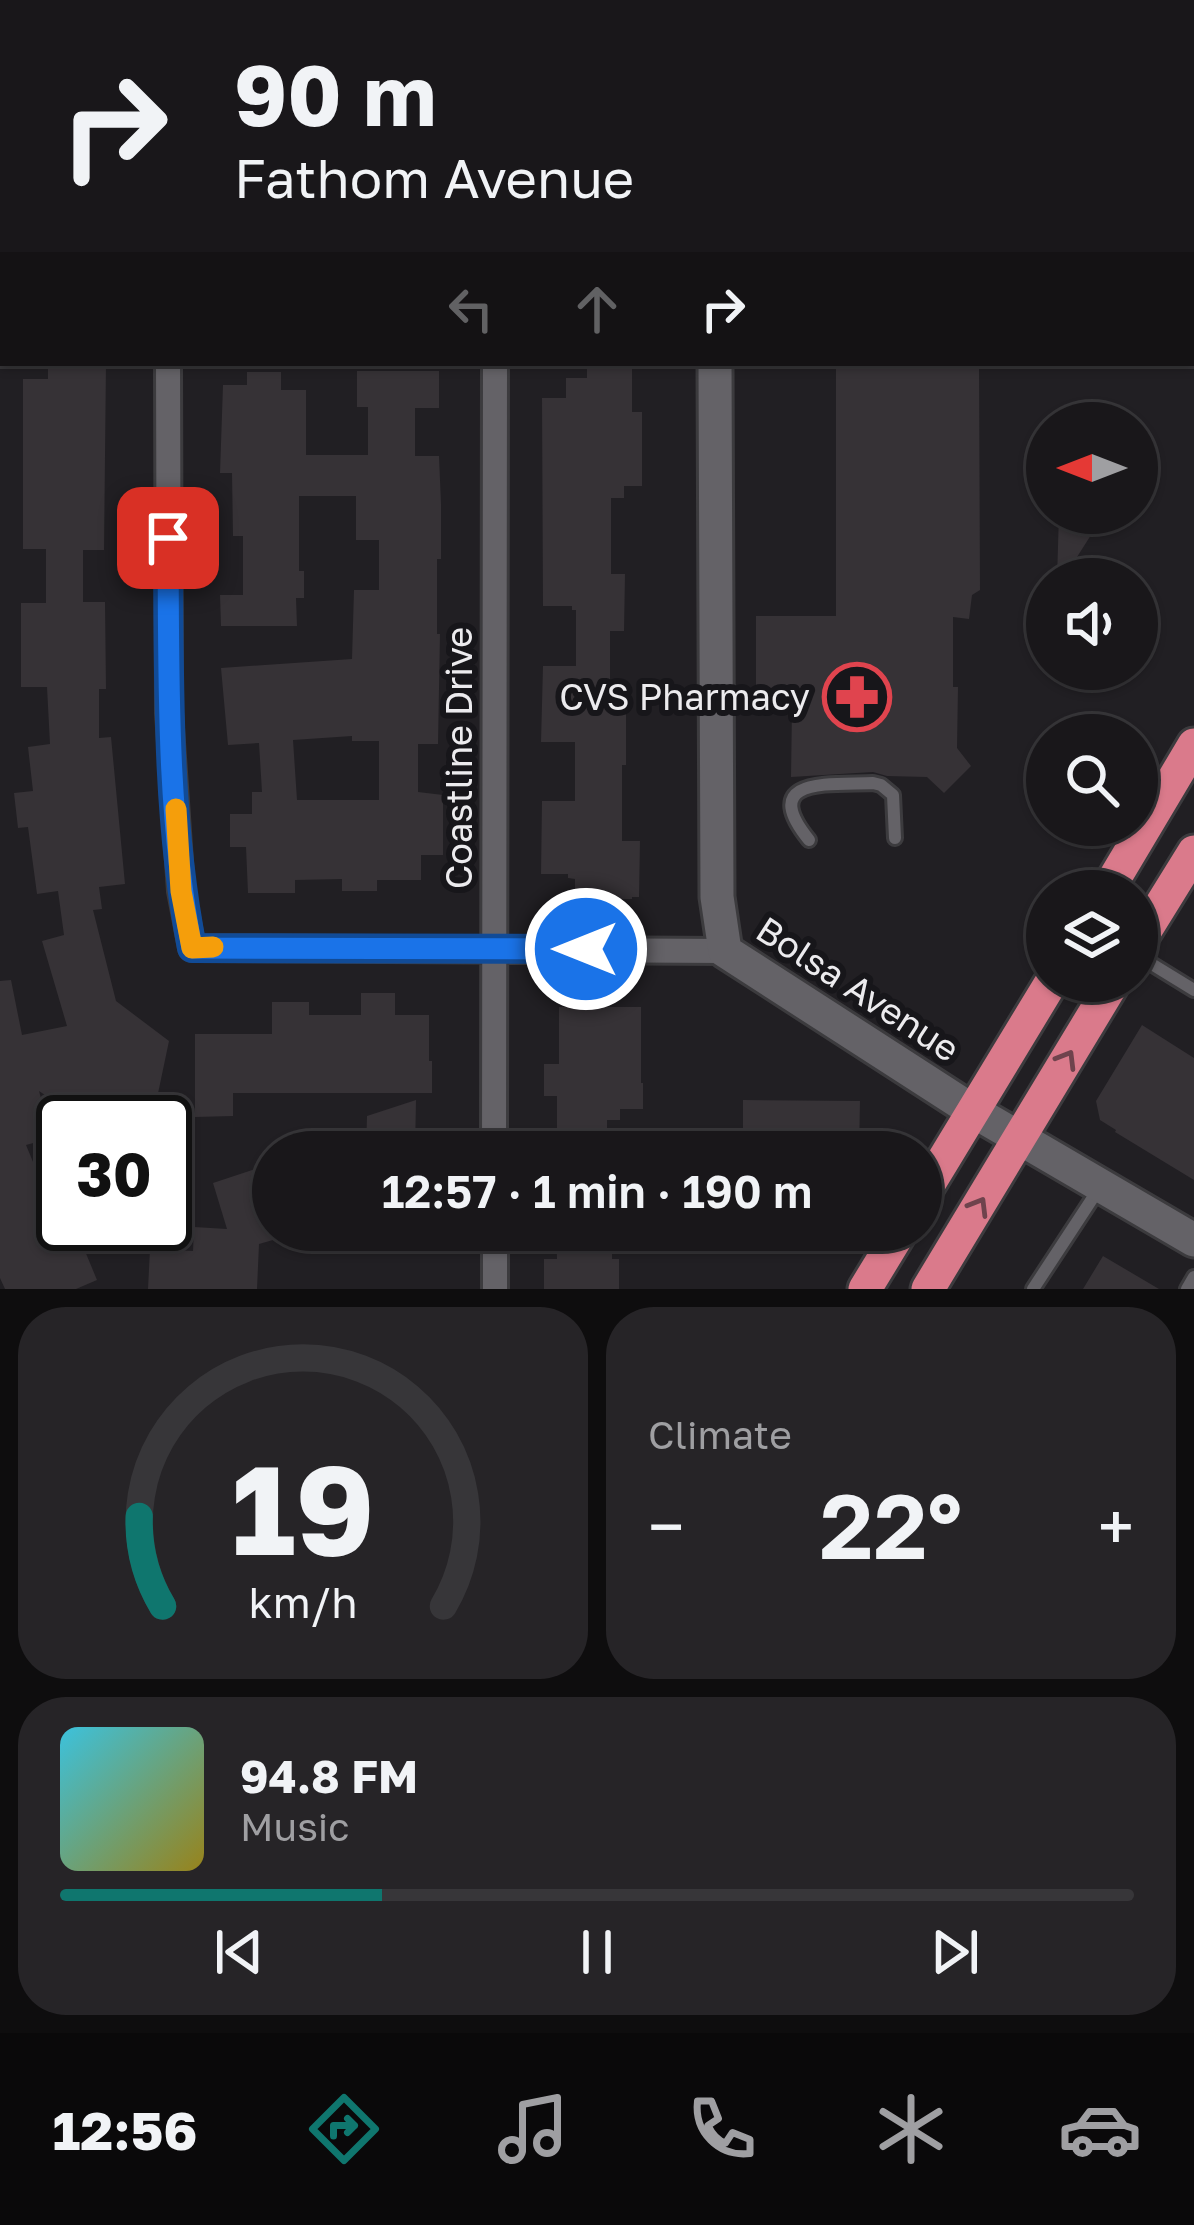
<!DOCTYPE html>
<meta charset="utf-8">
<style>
body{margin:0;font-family:"Golos Text",sans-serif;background:#262427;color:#f1f3f6;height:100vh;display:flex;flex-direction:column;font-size:45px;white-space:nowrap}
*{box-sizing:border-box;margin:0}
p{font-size:39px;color:#9f9fa2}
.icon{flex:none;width:66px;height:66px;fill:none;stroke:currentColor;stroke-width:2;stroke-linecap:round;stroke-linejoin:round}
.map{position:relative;height:1289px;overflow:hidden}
.sheet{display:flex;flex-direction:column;gap:18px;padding:18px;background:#0e0d0e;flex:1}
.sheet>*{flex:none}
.guide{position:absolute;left:0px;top:0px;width:1194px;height:366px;box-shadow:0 3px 9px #0004,0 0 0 3px #373639;background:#19171a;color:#f1f3f6;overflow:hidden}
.needle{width:78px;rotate:270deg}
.controls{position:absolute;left:1026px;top:402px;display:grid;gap:24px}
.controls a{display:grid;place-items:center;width:132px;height:132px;border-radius:50%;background:#19171a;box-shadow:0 3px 9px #0004,0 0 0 3px #373639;font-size:60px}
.speed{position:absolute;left:36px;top:1095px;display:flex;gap:24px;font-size:60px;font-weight:700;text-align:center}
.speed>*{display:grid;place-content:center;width:156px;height:156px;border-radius:50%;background:#19171a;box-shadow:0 3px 9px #0004,0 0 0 3px #373639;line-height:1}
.speed .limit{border:6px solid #111;border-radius:18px;background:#fff;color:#111}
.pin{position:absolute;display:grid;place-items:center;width:102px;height:102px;color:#fff;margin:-51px;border-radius:24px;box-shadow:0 6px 18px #0006}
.me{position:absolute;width:132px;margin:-66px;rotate:270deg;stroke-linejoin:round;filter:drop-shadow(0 0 9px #0008)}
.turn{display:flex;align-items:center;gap:42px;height:252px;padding:0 36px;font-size:54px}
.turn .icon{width:156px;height:156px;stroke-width:2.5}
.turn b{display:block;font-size:84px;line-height:102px}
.lanes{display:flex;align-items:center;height:114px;padding:0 36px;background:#0003;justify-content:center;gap:60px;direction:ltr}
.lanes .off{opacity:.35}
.big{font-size:90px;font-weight:600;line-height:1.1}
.sheet .tile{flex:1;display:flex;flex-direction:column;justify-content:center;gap:18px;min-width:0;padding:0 42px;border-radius:48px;background:#262427}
.sheet .dial{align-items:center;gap:0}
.dial svg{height:312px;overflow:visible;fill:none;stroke:#373639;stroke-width:7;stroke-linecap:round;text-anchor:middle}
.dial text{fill:#f1f3f6;stroke:none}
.song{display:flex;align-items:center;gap:36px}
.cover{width:144px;height:144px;border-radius:18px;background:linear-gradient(135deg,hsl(190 70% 55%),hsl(50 70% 35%))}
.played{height:12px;border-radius:6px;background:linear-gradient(90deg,#0f766e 30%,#373639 30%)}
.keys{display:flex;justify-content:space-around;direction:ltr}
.heat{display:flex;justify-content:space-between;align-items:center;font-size:66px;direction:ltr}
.sheet .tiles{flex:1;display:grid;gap:18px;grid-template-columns:1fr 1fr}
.tile:last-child{grid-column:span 2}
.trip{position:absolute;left:252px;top:1131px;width:690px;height:120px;border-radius:60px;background:#19171a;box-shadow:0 3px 9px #0004,0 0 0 3px #373639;font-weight:600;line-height:120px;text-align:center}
.dock{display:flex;height:192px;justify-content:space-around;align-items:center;background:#0a090a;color:#9f9fa2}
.dock .icon{width:84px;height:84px}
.dock .active{color:#0f766e}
.dock b{font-size:54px;color:#f1f3f6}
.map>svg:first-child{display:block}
.building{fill:#363236;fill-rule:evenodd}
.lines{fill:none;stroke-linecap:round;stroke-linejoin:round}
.service-casing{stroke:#3c3b3e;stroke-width:18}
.minor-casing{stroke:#3c3b3e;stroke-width:30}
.secondary-casing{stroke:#3c3b3e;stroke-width:39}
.trunk-casing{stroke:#3c3b3e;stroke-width:39}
.service{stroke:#646267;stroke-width:12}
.minor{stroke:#646267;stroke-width:24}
.secondary{stroke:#646267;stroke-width:33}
.trunk{stroke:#da7a8b;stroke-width:33}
.oneway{stroke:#6f434d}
.route-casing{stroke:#114b97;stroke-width:30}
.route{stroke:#1a73e8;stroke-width:21}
.slow{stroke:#f59e0b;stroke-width:21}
.labels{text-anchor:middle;stroke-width:12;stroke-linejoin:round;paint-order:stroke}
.poi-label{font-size:36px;fill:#ecebee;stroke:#17161a;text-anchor:end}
.street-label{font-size:36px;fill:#ecebee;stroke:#17161a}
</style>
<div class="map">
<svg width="1194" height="1289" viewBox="0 0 1194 1289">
<rect width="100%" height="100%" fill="#211f23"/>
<!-- building -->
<path class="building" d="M48 363H106L104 550H83V602H105L106 689H99V738L111 737 125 884 99 887 102 909 93 910 116 1001 169 1041 152 1122H93L84 1117 82 1120 39 1091 52 1138 26 1145 46 1193 56 1188 63 1206V1224L75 1227 97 1280 76 1289H5L0 1278V981L11 980 22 1035 67 1026 42 941 64 935 58 891 37 894 28 827 18 828 14 793 33 791 28 747 50 744 47 687H21V603H46V549H23V379H48Z
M587 363H632V412H642V486H624V498H611V574H625L624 631H610V707H626V765H622V841H640L639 897H632V899H575V879L568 878V874H541L542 801H575V742H541L543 666H576V610H572V606H543L542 398H566V378H587Z
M836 363H979L980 590 972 595 969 619 953 617V687H958L957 748 971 766 944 793 927 777 887 776 873 772 791 777 792 708H756V616H836Z
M357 371H439V408H415V456H439L441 504V559H437V634H440L438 744H418V792L443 795V855H421V880H377V891H342V879L295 880V893H248L246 847H230V814H252V792H262L259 743 228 745 221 668 352 659 354 590H379V540H356V496H299V571H304V598H296L297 626H221L220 595H243V536H233L232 473H220L223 385H247V372H281V390H306V455H368V407H357ZM352 736V741H379V800H297L293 740Z
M1059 513H1105L1063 579H1057Z
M361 993H395V1015H429V1061H432V1093H233V1116L195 1117V1034H272V1002H309V1015H361Z
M559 1007H641V1083H643V1109H620V1120H607V1152H557V1096H544V1064H559Z
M1142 1025 1194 1058V1180L1115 1132 1116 1130 1100 1120 1096 1101Z
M416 1100 415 1152H366L367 1116Z
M743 1100 860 1101 859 1152H743Z
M273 1163V1240L259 1244 257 1289H148L150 1249 193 1251 194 1227 227 1229 213 1183Z
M556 1230H612V1259H619V1289H544V1259H557Z
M1103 1256 1159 1289H1083Z"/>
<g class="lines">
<!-- service casing -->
<g class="service-casing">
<path id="service" d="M809 840C757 776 832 785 873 783L881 785 893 795 895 838
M1137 955 1194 990
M1033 1289 1098 1190
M1187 1289 1194 1277"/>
</g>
<!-- minor casing -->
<g class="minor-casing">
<path id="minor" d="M166 0V3
M495 0V3
M168 363 169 713 181 891 192 948 725 951
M494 1152 495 363
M495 1230V1289"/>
</g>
<!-- secondary casing -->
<g class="secondary-casing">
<path id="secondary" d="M714 0V3
M715 363 717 897 725 951 973 1111 1194 1240"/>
</g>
<!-- trunk casing -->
<g class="trunk-casing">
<path id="trunk" d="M1107 891 1194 745
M1137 944 1194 852
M921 1197 1052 981
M865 1289 901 1230
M928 1289 1114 981"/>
</g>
<!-- service -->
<use href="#service" class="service"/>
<!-- minor -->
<use href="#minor" class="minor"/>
<!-- secondary -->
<use href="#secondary" class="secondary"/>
<!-- trunk -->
<use href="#trunk" class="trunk"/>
</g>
<!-- one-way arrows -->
<defs><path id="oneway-chevron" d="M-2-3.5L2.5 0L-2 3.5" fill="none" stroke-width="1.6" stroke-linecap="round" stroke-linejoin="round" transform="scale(3)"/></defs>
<g class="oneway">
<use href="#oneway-chevron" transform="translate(1067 1059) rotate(-59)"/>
<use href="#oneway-chevron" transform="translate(979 1206) rotate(-59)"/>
</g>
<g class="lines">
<!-- route casing -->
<g class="route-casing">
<path id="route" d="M168 538C169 675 166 814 192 948L586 949"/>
</g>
<!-- route -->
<use href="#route" class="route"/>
<!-- slow -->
<path class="slow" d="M176 809 181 891 192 948 213 947"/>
</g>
<!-- icons -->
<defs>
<g id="pharmacy-ring" transform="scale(3.45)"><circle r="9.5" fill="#17161a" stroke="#e0444e" stroke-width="1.5"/><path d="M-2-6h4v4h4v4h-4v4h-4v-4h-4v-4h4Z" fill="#e0444e"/></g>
</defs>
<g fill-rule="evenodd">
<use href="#pharmacy-ring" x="857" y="697"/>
</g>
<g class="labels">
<!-- poi labels -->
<g class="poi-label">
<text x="810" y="710">CVS Pharmacy</text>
</g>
<!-- street labels -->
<g class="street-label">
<text transform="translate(459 758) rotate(-90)" y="13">Coastline Drive</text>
<text transform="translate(858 989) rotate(33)" y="13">Bolsa Avenue</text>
</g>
</g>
</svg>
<div class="controls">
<a><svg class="needle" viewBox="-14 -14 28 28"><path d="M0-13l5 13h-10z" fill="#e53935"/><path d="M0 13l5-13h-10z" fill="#9f9fa2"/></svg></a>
<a><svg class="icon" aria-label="sound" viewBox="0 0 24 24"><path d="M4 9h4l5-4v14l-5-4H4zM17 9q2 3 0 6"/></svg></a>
<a><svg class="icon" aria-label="search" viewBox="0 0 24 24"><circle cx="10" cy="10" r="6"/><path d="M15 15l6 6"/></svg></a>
<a><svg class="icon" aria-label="layers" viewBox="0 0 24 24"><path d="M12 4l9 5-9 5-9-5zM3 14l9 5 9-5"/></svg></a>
</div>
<div class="speed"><div class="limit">30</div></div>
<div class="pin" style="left:168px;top:538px;background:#d93025"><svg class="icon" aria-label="arrive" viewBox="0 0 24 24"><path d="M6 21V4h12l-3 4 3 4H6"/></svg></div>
<svg class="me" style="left:586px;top:949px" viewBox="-20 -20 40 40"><circle r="17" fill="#1a73e8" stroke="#fff" stroke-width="3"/><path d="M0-11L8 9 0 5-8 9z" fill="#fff"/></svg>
<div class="trip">12:57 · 1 min · 190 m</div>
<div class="guide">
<div class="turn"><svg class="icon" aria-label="right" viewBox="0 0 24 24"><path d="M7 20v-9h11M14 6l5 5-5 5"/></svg><div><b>90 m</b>Fathom Avenue</div></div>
<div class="lanes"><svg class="icon off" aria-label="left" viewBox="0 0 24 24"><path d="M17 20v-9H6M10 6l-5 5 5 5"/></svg><svg class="icon off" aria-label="ahead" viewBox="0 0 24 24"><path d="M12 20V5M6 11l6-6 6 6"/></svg><svg class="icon" aria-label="right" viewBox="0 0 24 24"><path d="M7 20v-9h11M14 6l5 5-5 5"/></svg></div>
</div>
</div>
<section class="sheet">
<div class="tiles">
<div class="tile dial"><svg viewBox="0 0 100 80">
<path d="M14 69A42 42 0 1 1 86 69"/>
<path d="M14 69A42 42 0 0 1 8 46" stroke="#0f766e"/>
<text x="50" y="56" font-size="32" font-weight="700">19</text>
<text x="50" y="72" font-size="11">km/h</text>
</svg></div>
<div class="tile"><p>Climate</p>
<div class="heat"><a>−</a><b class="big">22°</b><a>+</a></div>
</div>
<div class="tile">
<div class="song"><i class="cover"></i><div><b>94.8 FM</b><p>Music</p></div></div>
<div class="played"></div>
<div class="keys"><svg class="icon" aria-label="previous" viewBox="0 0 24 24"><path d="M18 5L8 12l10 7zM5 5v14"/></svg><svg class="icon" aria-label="pause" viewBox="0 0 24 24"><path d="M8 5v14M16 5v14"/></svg><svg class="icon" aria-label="next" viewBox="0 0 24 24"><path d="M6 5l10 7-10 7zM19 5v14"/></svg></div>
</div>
</div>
</section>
<nav class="dock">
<b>12:56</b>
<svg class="icon active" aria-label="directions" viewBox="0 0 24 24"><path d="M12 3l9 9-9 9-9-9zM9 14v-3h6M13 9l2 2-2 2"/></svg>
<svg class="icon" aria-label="music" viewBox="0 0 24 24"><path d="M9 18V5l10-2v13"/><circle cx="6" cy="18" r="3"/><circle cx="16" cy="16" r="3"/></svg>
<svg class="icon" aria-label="phone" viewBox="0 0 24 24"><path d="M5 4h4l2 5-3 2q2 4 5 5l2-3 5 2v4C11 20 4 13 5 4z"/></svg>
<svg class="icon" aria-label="climate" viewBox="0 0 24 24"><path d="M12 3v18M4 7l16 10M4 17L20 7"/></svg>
<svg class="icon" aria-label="car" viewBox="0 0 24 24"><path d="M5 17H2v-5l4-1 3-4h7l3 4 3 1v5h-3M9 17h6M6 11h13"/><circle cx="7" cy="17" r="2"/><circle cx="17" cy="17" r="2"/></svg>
</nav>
